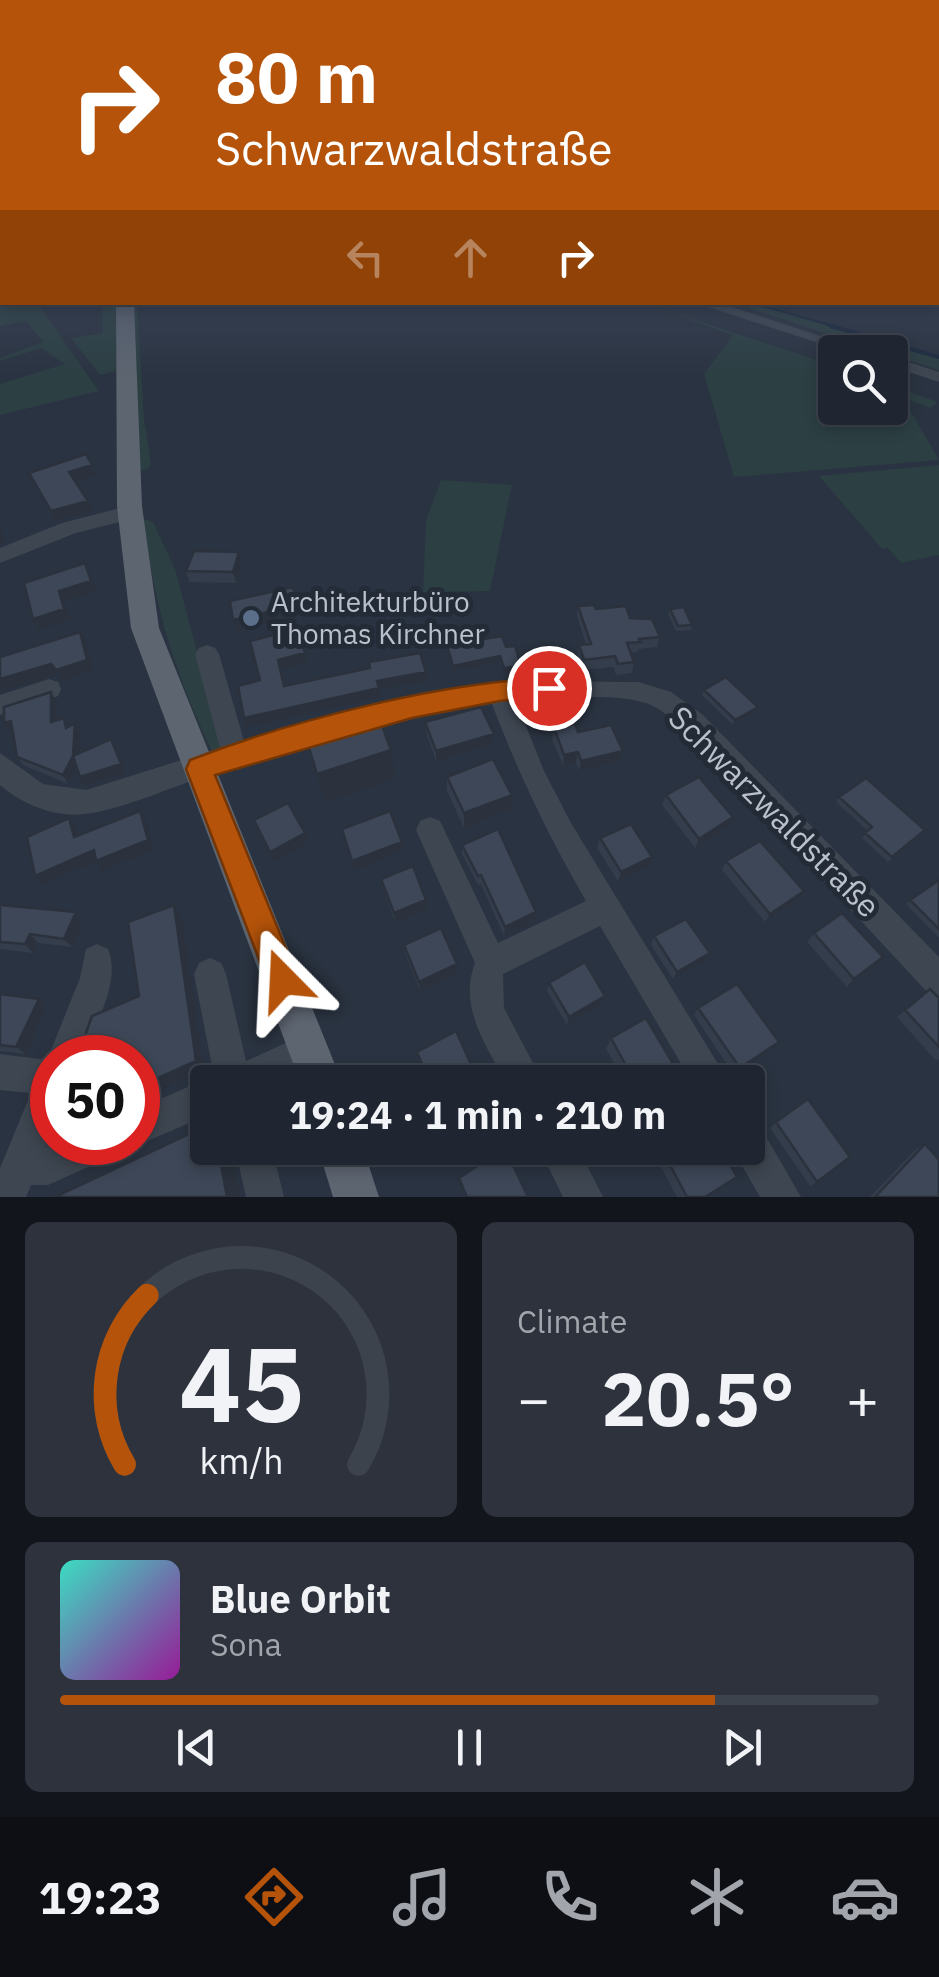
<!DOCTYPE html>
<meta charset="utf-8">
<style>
body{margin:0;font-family:"IBM Plex Sans",sans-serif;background:#2d323d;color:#f1f3f6;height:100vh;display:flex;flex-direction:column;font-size:38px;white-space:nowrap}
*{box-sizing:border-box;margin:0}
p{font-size:32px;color:#a2a5ab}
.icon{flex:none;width:55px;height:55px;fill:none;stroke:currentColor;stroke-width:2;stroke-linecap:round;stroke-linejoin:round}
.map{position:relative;height:1197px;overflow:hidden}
.side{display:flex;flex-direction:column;gap:25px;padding:25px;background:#12151b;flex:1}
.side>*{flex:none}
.hud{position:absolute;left:0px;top:0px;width:940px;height:305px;box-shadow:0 5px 15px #0003,0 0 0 2px #3d434d;background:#b45309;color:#fff;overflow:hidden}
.buttons{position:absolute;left:818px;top:335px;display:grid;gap:20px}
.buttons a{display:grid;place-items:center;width:90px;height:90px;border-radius:10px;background:#202631;box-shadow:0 5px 15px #0003,0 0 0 2px #3d434d;font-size:50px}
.speed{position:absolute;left:30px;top:1035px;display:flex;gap:20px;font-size:50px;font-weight:700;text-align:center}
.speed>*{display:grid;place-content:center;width:130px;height:130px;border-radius:50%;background:#202631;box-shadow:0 5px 15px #0003,0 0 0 2px #3d434d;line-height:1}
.speed .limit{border:15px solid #d22;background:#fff;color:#111}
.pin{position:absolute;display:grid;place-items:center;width:85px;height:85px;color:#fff;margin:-42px;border:5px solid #fff;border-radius:50%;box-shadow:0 2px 10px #0007}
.me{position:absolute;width:110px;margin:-55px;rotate:339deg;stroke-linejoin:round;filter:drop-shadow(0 0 8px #0008)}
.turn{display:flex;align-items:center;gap:35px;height:210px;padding:0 50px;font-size:45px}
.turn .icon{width:130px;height:130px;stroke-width:2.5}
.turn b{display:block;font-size:70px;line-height:85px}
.lanes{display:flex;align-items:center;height:95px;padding:0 50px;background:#0003;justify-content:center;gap:50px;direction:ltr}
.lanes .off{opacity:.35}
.big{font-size:75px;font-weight:700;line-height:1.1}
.side .tile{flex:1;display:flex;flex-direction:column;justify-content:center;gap:15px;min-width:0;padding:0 35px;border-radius:15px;background:#2d323d}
.side .dial{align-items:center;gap:0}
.dial svg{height:260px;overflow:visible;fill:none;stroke:#3d434d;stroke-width:7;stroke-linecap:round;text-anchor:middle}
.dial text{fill:#f1f3f6;stroke:none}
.song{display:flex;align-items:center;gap:30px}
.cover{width:120px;height:120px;border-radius:15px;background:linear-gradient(135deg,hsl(170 70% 55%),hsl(300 70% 35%))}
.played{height:10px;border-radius:5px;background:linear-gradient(90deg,#b45309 80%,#3d434d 80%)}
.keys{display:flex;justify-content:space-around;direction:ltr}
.heat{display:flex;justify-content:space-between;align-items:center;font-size:55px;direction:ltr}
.side .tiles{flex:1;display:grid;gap:25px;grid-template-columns:1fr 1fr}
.tile:last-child{grid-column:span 2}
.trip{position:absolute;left:190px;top:1065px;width:575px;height:100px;border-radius:10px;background:#202631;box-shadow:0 5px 15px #0003,0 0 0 2px #3d434d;font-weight:700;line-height:100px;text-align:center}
.tabs{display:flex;height:160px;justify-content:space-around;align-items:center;background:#0d0f14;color:#a2a5ab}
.tabs .icon{width:70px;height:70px}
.tabs .on{color:#b45309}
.tabs b{font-size:45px;color:#f1f3f6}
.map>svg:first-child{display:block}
.green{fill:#2c3f43}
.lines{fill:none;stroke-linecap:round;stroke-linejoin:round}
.stream-far1{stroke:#1e2a3f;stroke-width:2.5}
.stream{stroke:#1e2a3f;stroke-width:4}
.minor{fill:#3e4651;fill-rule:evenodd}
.major{fill:#5d6571;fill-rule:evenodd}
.wall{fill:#343d4b}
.shaded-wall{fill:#2b323d}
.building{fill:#3d4757;stroke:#2b323d;stroke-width:2.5}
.route{fill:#b45309;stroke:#753606;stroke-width:2.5}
.service-dot{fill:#5c6f8a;stroke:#232b37;stroke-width:4}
.labels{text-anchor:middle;stroke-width:10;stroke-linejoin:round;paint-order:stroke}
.poi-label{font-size:28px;fill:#bbc1cb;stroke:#232b37;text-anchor:start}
.near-street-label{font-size:32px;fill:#bbc1cb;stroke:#232b37}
</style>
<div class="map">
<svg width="939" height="1197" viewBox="0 0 939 1197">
<rect width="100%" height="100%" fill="#2a3341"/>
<!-- green -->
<path class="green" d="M0 251 2 302 37 303 99 391 0 415V384L65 364 41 348 0 361V358L43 342 26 321 0 326Z
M102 303H117L116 371 100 375 71 338 103 333Z
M131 303H137L144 419 151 464 148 469 137 471Z
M643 303 835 366V408H890V385L938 402 931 408 903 398 939 460 734 477 704 374 733 335Z
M761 303 939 356V370L739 305Z
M939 465V555L901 563 888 548 882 549 819 476Z
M441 480 512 485 490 591 423 592 426 520Z
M143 519 153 522 175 569 223 749 213 754C173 668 156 612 143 519Z"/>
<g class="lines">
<!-- stream-far1 -->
<path class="stream-far1" d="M754 303 840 328"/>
<!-- stream -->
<path class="stream" d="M831 326 939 357"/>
<!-- minor -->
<path class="minor" d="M693 302H717L869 352H846Z
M890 356 939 372V382L890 366Z
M128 506 138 513 135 518 76 533 0 563V548L62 523Z
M207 645 215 648 219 654 244 741 392 700 500 681 639 682 671 692 703 715 939 957V996L927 992 685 731C675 722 665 712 653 706 619 690 554 700 516 701L544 771 571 823 729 1082H692L600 926 503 974 504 1008 543 1082H506C486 1046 458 1006 475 963L416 830 420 821 430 817 440 821 498 943 586 901C549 837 518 773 492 704 395 716 302 744 209 775 174 786 121 810 85 814 56 818 21 804 0 785V753L43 784 86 790 220 748 195 654 199 648Z
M49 679 58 682 61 689 58 696 0 715V695Z
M97 944 108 949C122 982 94 1026 82 1058H52V1129L45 1147 58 1142H120L115 1155 48 1185H31L26 1197H0V1168L31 1093 0 1090V1054L47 1060 80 978 86 949Z
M210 958 221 963 226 974 246 1061 310 1032 322 1037 327 1049 322 1061 278 1082H208V1115L138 1145 131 1142H138V1109L208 1078 215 1081 194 974 199 963Z
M748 1123 761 1128 801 1197H760L732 1148H748Z
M235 1148H272L284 1197H246Z
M539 1148H578L603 1197H563Z"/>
<!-- major -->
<path class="major" d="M116 302H134L142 506 159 628 342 1082H300L131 628 117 506Z
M318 1148H363L379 1197H333Z"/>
</g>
<!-- wall -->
<path class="wall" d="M242 563 236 583 189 582 186 571Z
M578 606 630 618 660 637 657 647 639 649 638 652 631 653 634 662 632 673 616 675 613 667 583 670 577 656 579 645 586 644 577 616Z
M670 609 692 625 691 630 676 631 668 614Z
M704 690 755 712 733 725 702 695Z
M56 701V721L69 726 75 723 81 732 79 753 116 748 126 773 86 786 77 768 68 784 23 765 17 757 13 731 10 732 4 723Z
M425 722 494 734 493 744 436 761 426 732Z
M554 728 578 732 623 751 621 761 579 771 576 762 563 765 552 739Z
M447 777 512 795 511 809 464 828 447 791Z
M666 795 733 817 729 826 695 848 662 805Z
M839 797 921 835 888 862 862 838 868 831 836 802Z
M600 838 649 866 618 881 597 848Z
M462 845 535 921 504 936 481 884 478 885 462 854Z
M726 861 804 891 798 900 765 922 722 870Z
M381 879 427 909 395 922 383 888Z
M939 880V938L906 904Z
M0 905 76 912 83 921 72 947 38 943 33 953 0 949Z
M814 933 883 957 875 966 847 987 807 942Z
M654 936 710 953 705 962 673 979 651 945Z
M404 945 457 972 420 990 405 953Z
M549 983 605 996 603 1003 567 1025 547 991Z
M930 989 939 998V1059L936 1061 897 1017Z
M0 994 39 999 47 1007 26 1054 0 1051Z
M698 1008 773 1049 734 1075 694 1015Z
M611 1038 680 1082H625L606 1049Z
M776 1122 817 1182 810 1186 770 1128Z
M925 1144 939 1197H870L915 1150Z
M657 1148H721L737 1177 707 1197H677L653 1152Z"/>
<!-- shaded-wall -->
<path class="shaded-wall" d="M92 465 96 475 74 483 69 472Z
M88 501 93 511 56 521 51 511Z
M0 528 6 542 0 544Z
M239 552 242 563 236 583 233 572Z
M85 563 96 591 64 602 70 619 39 630 33 619Z
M298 605 300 615 237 630 233 620Z
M80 632 86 643 93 670 61 681 56 670Z
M305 653 307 662 281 669 278 660Z
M500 656V661L453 671V666Z
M51 664 57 675 5 690 0 683V679Z
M521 666V671L504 674V668Z
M426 672V681L379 689 380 697 246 727 244 718 377 681Z
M51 692 56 701 57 731 51 722Z
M758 707 755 712 733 725 735 720Z
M11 721 18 730 10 732 4 723Z
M75 723 81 732 79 764 73 756Z
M494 734 493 744 436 761V751Z
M111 739 126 773 86 786 80 777Z
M391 750 395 779 324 802 317 774Z
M623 751 621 761 579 771 581 761Z
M578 752 576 762 563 765 564 755Z
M73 756 79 765 68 784 63 775Z
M512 795 511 809 464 828V813Z
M140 811 146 820 154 849 102 871 96 861Z
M733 817 729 826 695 848 699 839Z
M69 818 76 828 81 847 74 837Z
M305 833 308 843 273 861 270 852Z
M402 842 403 851 354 870 352 861Z
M94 850 100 859 42 885 35 876Z
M652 857 649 866 618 881 621 872Z
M804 891 798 900 765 922 770 914Z
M426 900 427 909 395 922 394 913Z
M174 905 182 918 204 1071 138 1101V1087Z
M76 912 83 921 72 947 64 939Z
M536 912 535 921 504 936 505 927Z
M30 934 38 943 33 953 25 944Z
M710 953 705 962 673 979 677 972Z
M883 957 875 966 847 987 854 979Z
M457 964V972L420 990 419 982Z
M605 996 603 1003 567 1025 569 1017Z
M39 999 47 1007 26 1054 16 1047Z
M779 1042 773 1049 734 1075 740 1068Z
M218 1148H232L240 1197H227Z"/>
<!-- building -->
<path class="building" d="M86 454 92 465 69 472 88 501 51 511 29 473Z
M194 551 239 552 233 572 186 571Z
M85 563 91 581 59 591 64 609 33 619 24 583Z
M293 587 298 605 233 620 230 601Z
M594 605 596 609 626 606 630 618 652 619 660 637 639 639 641 642 627 643 634 662 618 664 615 656 584 660 579 645 591 644 578 606Z
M684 607 692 625 678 626 670 609Z
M297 629 305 653 278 660 284 686 370 668 369 662 420 653 426 672 377 681 379 688 244 718 238 686 260 680 250 641Z
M80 632 87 660 56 670 51 664 0 679V657Z
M502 636 506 647 515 646 521 666 504 668 500 656 453 666 446 642 475 637 476 640Z
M726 677 758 707 735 720 704 690Z
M51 692V722L64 718 66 728 75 723 73 756 111 739 121 764 80 777 73 756 63 775 17 757 11 721 4 723V707Z
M481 707 494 734 436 751 425 722Z
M380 720 391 750 317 774 307 741Z
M575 724 578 732 611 725 623 751 581 761 578 752 564 755 554 728Z
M493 759 512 795 464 813 447 777Z
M699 777 733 817 699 839 666 795Z
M866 778 925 830 892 857 865 833 872 827 839 797Z
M288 803 305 833 270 852 254 820Z
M140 811 148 840 96 861 94 850 35 876 27 837 69 818 74 837Z
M390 811 402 842 352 861 342 829Z
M631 824 652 857 621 872 600 838Z
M498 829 536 912 505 927 481 875 478 876 462 845Z
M760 841 804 891 770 914 726 861Z
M413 866 426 900 394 913 381 879Z
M939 880V929L910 900Z
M0 905 76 912 64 939 30 934 25 944 0 942Z
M174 905 196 1061 138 1087V1058H77L92 1016 139 996 128 922Z
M842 913 883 957 854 979 814 933Z
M686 919 710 953 677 972 654 936Z
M441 928 457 964 419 982 404 945Z
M585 962 605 996 569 1017 549 983Z
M737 984 779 1042 740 1068 698 1008Z
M930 989 939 998V1047L905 1010Z
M0 994 39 999 16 1047 0 1045Z
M646 1018 682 1079 676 1082H635L611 1038Z
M456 1031 479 1082H429L417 1052Z
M808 1099 850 1157 817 1182 776 1122Z
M208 1125V1148H218L227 1197H55Z
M925 1144 939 1160V1197H875Z
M505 1148 528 1197H467L459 1178Z
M661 1148H721L737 1177 705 1197H687Z"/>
<!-- sky -->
<linearGradient id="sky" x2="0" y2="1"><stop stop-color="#171c24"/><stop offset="0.55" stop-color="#445065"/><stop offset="1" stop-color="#445065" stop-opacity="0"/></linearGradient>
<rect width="939" height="376" fill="url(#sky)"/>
<!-- route -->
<path class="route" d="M549 678 558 681 562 688 558 695 500 701 412 718 215 775 299 980 295 991 283 996 271 991 186 769 190 760C293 720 438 683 549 678Z"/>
<!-- markers -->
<circle class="service-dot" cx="251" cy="618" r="10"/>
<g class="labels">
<!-- poi labels -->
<g class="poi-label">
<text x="271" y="612">Architekturbüro<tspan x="271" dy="32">Thomas Kirchner</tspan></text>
</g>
<!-- near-street labels -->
<g class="near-street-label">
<text transform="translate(774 812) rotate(45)" y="11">Schwarzwaldstraße</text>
</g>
</g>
</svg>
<div class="buttons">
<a><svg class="icon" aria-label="search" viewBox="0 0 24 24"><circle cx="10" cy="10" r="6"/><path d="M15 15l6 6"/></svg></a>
</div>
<div class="speed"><div class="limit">50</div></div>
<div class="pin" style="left:549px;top:688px;background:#d93025"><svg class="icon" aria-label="arrive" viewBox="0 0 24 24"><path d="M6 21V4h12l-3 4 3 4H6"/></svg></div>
<svg class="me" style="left:283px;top:980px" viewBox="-20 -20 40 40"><path d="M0-17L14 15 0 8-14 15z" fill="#b45309" stroke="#fff" stroke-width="4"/></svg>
<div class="trip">19:24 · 1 min · 210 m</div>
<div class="hud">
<div class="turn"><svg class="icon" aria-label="right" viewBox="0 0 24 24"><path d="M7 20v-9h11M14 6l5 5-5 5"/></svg><div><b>80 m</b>Schwarzwaldstraße</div></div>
<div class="lanes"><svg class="icon off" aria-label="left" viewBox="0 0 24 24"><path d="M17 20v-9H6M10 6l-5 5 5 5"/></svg><svg class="icon off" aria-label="ahead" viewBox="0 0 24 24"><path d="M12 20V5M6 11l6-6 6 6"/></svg><svg class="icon" aria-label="right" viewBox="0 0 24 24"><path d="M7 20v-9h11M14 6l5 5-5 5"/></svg></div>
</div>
</div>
<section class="side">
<div class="tiles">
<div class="tile dial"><svg viewBox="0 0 100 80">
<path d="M14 69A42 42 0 1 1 86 69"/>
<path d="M14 69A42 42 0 0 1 21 17" stroke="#b45309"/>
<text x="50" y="56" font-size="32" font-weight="700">45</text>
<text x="50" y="72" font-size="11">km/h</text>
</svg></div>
<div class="tile"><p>Climate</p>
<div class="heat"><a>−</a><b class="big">20.5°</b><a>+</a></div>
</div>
<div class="tile">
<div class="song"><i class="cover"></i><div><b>Blue Orbit</b><p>Sona</p></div></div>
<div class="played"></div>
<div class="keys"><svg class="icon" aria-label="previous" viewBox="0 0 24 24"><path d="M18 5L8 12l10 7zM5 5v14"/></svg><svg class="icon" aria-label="pause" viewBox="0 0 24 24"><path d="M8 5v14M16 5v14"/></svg><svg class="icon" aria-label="next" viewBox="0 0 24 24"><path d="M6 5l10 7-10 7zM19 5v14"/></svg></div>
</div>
</div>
</section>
<nav class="tabs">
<b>19:23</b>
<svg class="icon on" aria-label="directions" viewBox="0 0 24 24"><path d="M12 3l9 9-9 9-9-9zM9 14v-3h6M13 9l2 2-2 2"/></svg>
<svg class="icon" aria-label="music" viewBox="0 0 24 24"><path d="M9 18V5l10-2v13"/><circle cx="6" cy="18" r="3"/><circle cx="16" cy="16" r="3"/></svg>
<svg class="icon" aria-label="phone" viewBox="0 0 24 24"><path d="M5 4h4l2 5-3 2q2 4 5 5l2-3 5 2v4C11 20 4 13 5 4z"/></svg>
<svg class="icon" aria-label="climate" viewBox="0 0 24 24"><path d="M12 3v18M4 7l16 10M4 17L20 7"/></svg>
<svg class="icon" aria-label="car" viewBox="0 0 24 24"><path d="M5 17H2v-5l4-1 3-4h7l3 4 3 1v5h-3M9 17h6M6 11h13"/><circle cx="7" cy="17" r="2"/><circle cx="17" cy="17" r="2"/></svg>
</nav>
